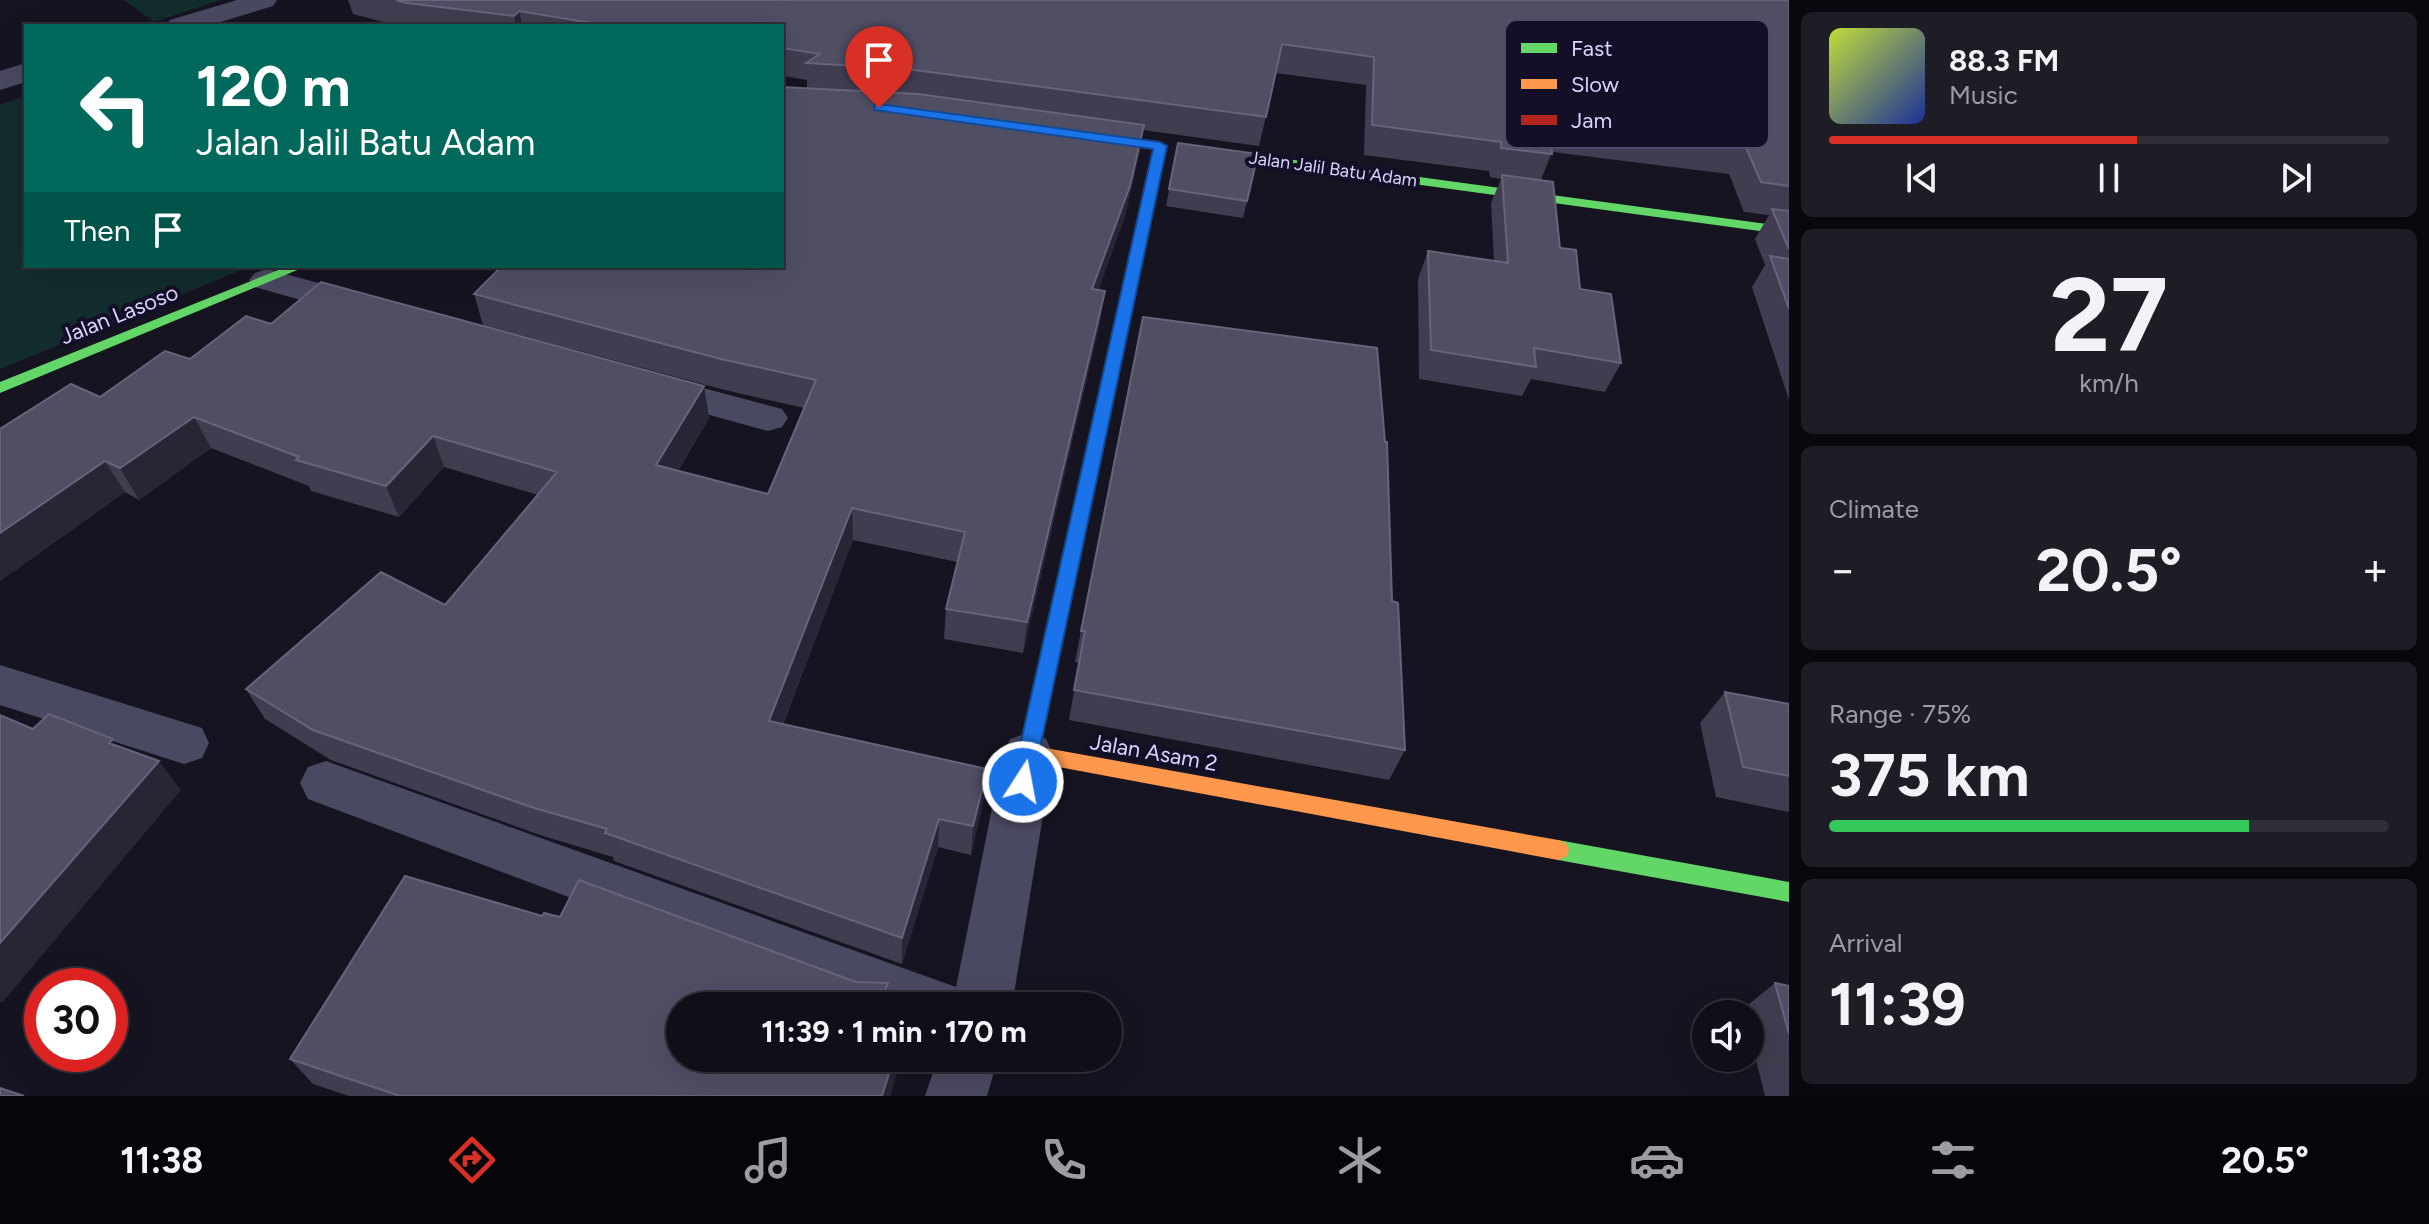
<!DOCTYPE html>
<meta charset="utf-8">
<style>
body{margin:0;font-family:Figtree,sans-serif;background:#1e1d26;color:#f1f3f6;height:100vh;display:flex;flex-direction:column;font-size:30px;white-space:nowrap}
*{box-sizing:border-box;margin:0}
p{font-size:26px;color:#9c9ca2}
.icon{flex:none;width:44px;height:44px;fill:none;stroke:currentColor;stroke-width:2;stroke-linecap:round;stroke-linejoin:round}
.map{position:relative;flex:1;overflow:hidden}
.side{display:flex;flex-direction:column;gap:12px;padding:12px;background:#09080e;width:640px}
.side>*{flex:none}
.hud{position:absolute;left:24px;top:24px;width:760px;height:244px;border-radius:0px;box-shadow:0 8px 32px #0002,0 0 0 2px #302f38;background:#00695c;color:#fff;overflow:hidden}
.fabs{position:absolute;left:1692px;top:1000px;display:grid;gap:16px}
.fabs a{display:grid;place-items:center;width:72px;height:72px;border-radius:50%;background:#100f19;box-shadow:0 8px 32px #0002,0 0 0 2px #302f38;font-size:40px}
.speed{position:absolute;left:24px;top:968px;display:flex;gap:16px;font-size:40px;font-weight:700;text-align:center}
.speed>*{display:grid;place-content:center;width:104px;height:104px;border-radius:50%;background:#100f19;box-shadow:0 8px 32px #0002,0 0 0 2px #302f38;line-height:1}
.speed .limit{border:12px solid #d22;background:#fff;color:#111}
.pin{position:absolute;display:grid;place-items:center;width:68px;height:68px;color:#fff;margin:-82px -34px;border-radius:50% 50% 50% 0;rotate:-45deg;box-shadow:0 0 8px #0007}
.pin .icon{rotate:45deg}
.me{position:absolute;width:88px;margin:-44px;rotate:11deg;stroke-linejoin:round;filter:drop-shadow(0 0 6px #0008)}
.turn{display:flex;align-items:center;gap:28px;height:168px;padding:0 40px;font-size:36px}
.turn .icon{width:104px;height:104px;stroke-width:2.5}
.turn b{display:block;font-size:56px;line-height:68px}
.then{display:flex;align-items:center;height:76px;padding:0 40px;background:#0003;gap:16px;font-size:30px}
.big{font-size:60px;font-weight:700;line-height:1.1}
.side .tile{flex:1;display:flex;flex-direction:column;justify-content:center;gap:12px;min-width:0;padding:0 28px;border-radius:12px;background:#1e1d26}
.side .dial{align-items:center;gap:0}
.dial b{font-size:104px;line-height:1}
.song{display:flex;align-items:center;gap:24px}
.cover{width:96px;height:96px;border-radius:12px;background:linear-gradient(135deg,hsl(70 70% 55%),hsl(230 70% 35%))}
.played{height:8px;border-radius:4px;background:linear-gradient(90deg,#d93025 55%,#302f38 55%)}
.keys{display:flex;justify-content:space-around;direction:ltr}
.heat{display:flex;justify-content:space-between;align-items:center;font-size:44px;direction:ltr}
.charge{height:12px;border-radius:6px;background:linear-gradient(90deg,#34c759 75%,#302f38 0)}
.trip{position:absolute;left:666px;top:992px;width:456px;height:80px;border-radius:40px;background:#100f19;box-shadow:0 8px 32px #0002,0 0 0 2px #302f38;font-weight:700;line-height:80px;text-align:center}
.menu{display:flex;height:128px;justify-content:space-around;align-items:center;background:#06060a;color:#9c9ca2}
.menu .icon{width:56px;height:56px}
.menu .active{color:#d93025}
.menu b{font-size:36px;color:#f1f3f6}
main{display:flex;flex:1;min-height:0}
.map>svg:first-child{display:block}
.green{fill:#132c2d}
.lines{fill:none;stroke-linecap:round;stroke-linejoin:round}
.street{fill:#4a4962;fill-rule:evenodd}
.fast{fill:#63d668;fill-rule:evenodd}
.slow{fill:#ff974d;fill-rule:evenodd}
.jam{fill:#b3261e;fill-rule:evenodd}
.wall{fill:#403d50}
.shaded-wall{fill:#282635}
.building{fill:#504e63;stroke:#66637b;stroke-width:2}
.route{fill:#1a73e8;stroke:#114b97;stroke-width:2}
.labels{text-anchor:middle;stroke-width:8;stroke-linejoin:round;paint-order:stroke}
.far-street-label{font-size:18px;fill:#d9d4ff;stroke:#130f26}
.street-label{font-size:22px;fill:#d9d4ff;stroke:#130f26}
.key{fill:#130f26;stroke:#4e4a67;stroke-width:2}
.key-label{font-size:22px;fill:#d9d4ff}
</style>
<main>
<div class="map">
<svg width="1789" height="1096" viewBox="0 0 1789 1096">
<rect width="100%" height="100%" fill="#161421"/>
<!-- green -->
<path class="green" d="M124 0H221L154 22Z
M26 95V266H251L0 369V105Z"/>
<g class="lines">
<!-- street -->
<path class="street" d="M237 0H277L273 6 207 26H166L170 20Z
M26 63V82L0 90V71Z
M267 269 381 300 386 308 381 316 368 319 255 287 249 280 255 273Z
M651 374 782 409 788 418 782 427 768 431 637 395 632 386 637 377Z
M0 665 202 728 209 743 202 758 184 764 0 705Z
M1028 733 1046 739 1053 754 1012 1006H858L308 799 300 783 308 767 326 761 956 987 1003 754 1010 739Z
M938 1058H998L987 1096H925Z"/>
<!-- fast -->
<path class="fast" d="M1197 147 1789 227V235L1193 154 1191 151Z
M288 266H307L0 393V382Z
M1558 840 1789 882V902L1558 860 1550 857 1547 850 1550 843Z"/>
<!-- slow -->
<path class="slow" d="M1047 660 1054 662 1057 668 1040 747 1558 840 1566 843 1569 850 1566 857 1558 860 1021 760 1018 754 1037 668 1040 662Z"/>
<!-- jam -->
<path class="jam" d="M1160 142 1166 146 1057 668 1054 674 1047 676 1040 674 1037 668 1154 146Z"/>
</g>
<!-- wall -->
<path class="wall" d="M348 0H1789V400L1752 287 1765 265 1755 239 1769 215 1744 212 1729 174 1552 152 1541 180 1560 248 1621 363 1605 392 1531 379 1522 396 1419 379 1418 279 1428 251 1494 261 1491 203 1501 179 1490 177 1489 171 1364 155 1366 85 1276 73 1259 146 1143 130 1139 154 1125 216 1098 290 1100 322 1023 653 944 639 946 609 957 562 853 540 783 724 987 769 984 798 971 855 938 847 902 964 614 861 613 857 543 836 331 760 265 719 246 689 445 605 538 495 444 467 399 517 311 491 309 486 211 448 139 500 125 492 0 581V429L100 397 271 324 704 386 709 418 678 471 768 494 804 408 725 390 483 325 474 294 807 89V80L782 76V26H398L353 14Z
M1178 143 1258 154 1243 218 1166 206Z
M1392 601 1405 750 1389 780 1069 720 1079 663 1075 662 1081 631Z
M1725 692 1789 704V812L1716 797 1700 723Z
M542 916 560 917 856 982 888 983V1006H680L901 1058 890 1096H349L313 1084 290 1059Z
M1775 983 1789 986V1096H1765L1750 1036V1014H1744L1743 1009Z"/>
<!-- shaded-wall -->
<path class="shaded-wall" d="M519 11 523 26H516L514 16Z
M1144 125 1139 154 1125 216 1088 320 1092 289Z
M1105 291 1100 322 1023 653 1027 622Z
M704 386 709 418 662 497 656 465Z
M194 417 211 448 139 500 120 468Z
M433 436 444 467 399 517 386 486Z
M105 461 125 492 0 581V533Z
M852 508 853 540 772 751 769 721Z
M159 761 181 790 2 1003 0 1001V943Z
M987 769 984 798 971 855 973 826Z
M939 819 938 847 902 964V938Z
M888 983V1006H881Z
M894 1058H901L890 1096H882Z"/>
<!-- building -->
<path class="building" d="M396 0H1789V186L1761 182 1745 145 1549 121 1552 154 1501 148V142L1372 125 1374 57 1282 44 1266 117 907 69 806 63 820 54 782 48V26H610L519 11 514 16 407 3Z
M782 87 918 94 1144 125 1130 186 1092 289 1105 291 1027 622 946 609 965 532 852 508 769 721 987 769 973 826 939 819 902 938 605 833 607 829 531 807 313 730 246 689 381 572 445 605 557 472 433 436 386 486 296 460 299 457 194 417 120 468 105 461 0 533V429L71 384 100 397 165 351 190 359 246 316 271 324 321 282 704 386 656 465 768 494 816 380 721 359 474 294 502 266H782Z
M1178 143 1258 154 1247 201 1169 189Z
M1502 175 1553 182 1560 248 1576 250 1580 289 1611 294 1621 363 1534 348 1536 367 1431 350 1428 251 1508 263Z
M1772 209 1789 211V249Z
M1770 256 1789 259V309Z
M1143 317 1377 348 1385 442H1387L1392 601 1398 603 1405 750 1074 690 1085 631H1081Z
M1725 692 1789 704V776L1743 767Z
M49 714 113 739 109 743 159 761 0 943V715L33 729Z
M405 876 542 916 544 913 560 917 579 880 856 982 888 983 881 1006H680V1058H894L882 1096H400L290 1059Z
M1775 983 1789 986V1034Z
M0 1088 24 1096H0Z"/>
<!-- route -->
<path class="route" d="M879 104 1160 142 1167 146 1033 782 1030 788 1023 791 1015 788 1012 782 1153 149 874 110V105Z"/>
<g class="labels">
<!-- far-street labels -->
<g class="far-street-label">
<text transform="translate(1333 169) rotate(8)" y="6">Jalan Jalil Batu Adam</text>
</g>
<!-- street labels -->
<g class="street-label">
<text transform="translate(119 314) rotate(-22)" y="8">Jalan Lasoso</text>
<text transform="translate(1154 752) rotate(10)" y="8">Jalan Asam 2</text>
</g>
</g>
<!-- legend -->
<rect x="1505" y="20" width="264" height="128" rx="12" class="key"/>
<rect x="1521" y="43" width="36" height="10" fill="#63d668"/>
<rect x="1521" y="79" width="36" height="10" fill="#ff974d"/>
<rect x="1521" y="115" width="36" height="10" fill="#b3261e"/>
<g class="key-label">
<text x="1571" y="56">Fast</text>
<text x="1571" y="92">Slow</text>
<text x="1571" y="128">Jam</text>
</g>
</svg>
<div class="fabs">
<a><svg class="icon" aria-label="sound" viewBox="0 0 24 24"><path d="M4 9h4l5-4v14l-5-4H4zM17 9q2 3 0 6"/></svg></a>
</div>
<div class="speed"><div class="limit">30</div></div>
<div class="pin" style="left:879px;top:108px;background:#d93025"><svg class="icon" aria-label="arrive" viewBox="0 0 24 24"><path d="M6 21V4h12l-3 4 3 4H6"/></svg></div>
<svg class="me" style="left:1023px;top:782px" viewBox="-20 -20 40 40"><circle r="17" fill="#1a73e8" stroke="#fff" stroke-width="3"/><path d="M0-11L8 9 0 5-8 9z" fill="#fff"/></svg>
<div class="trip">11:39 · 1 min · 170 m</div>
<div class="hud">
<div class="turn"><svg class="icon" aria-label="left" viewBox="0 0 24 24"><path d="M17 20v-9H6M10 6l-5 5 5 5"/></svg><div><b>120 m</b>Jalan Jalil Batu Adam</div></div>
<div class="then">Then<svg class="icon" aria-label="arrive" viewBox="0 0 24 24"><path d="M6 21V4h12l-3 4 3 4H6"/></svg></div>
</div>
</div>
<section class="side">
<div class="tile">
<div class="song"><i class="cover"></i><div><b>88.3 FM</b><p>Music</p></div></div>
<div class="played"></div>
<div class="keys"><svg class="icon" aria-label="previous" viewBox="0 0 24 24"><path d="M18 5L8 12l10 7zM5 5v14"/></svg><svg class="icon" aria-label="pause" viewBox="0 0 24 24"><path d="M8 5v14M16 5v14"/></svg><svg class="icon" aria-label="next" viewBox="0 0 24 24"><path d="M6 5l10 7-10 7zM19 5v14"/></svg></div>
</div>
<div class="tile dial"><b>27</b><p>km/h</p></div>
<div class="tile"><p>Climate</p>
<div class="heat"><a>−</a><b class="big">20.5°</b><a>+</a></div>
</div>
<div class="tile"><p>Range · 75%</p><b class="big">375 km</b><div class="charge"></div></div>
<div class="tile"><p>Arrival</p><b class="big">11:39</b></div>
</section>
</main>
<nav class="menu">
<b>11:38</b>
<svg class="icon active" aria-label="directions" viewBox="0 0 24 24"><path d="M12 3l9 9-9 9-9-9zM9 14v-3h6M13 9l2 2-2 2"/></svg>
<svg class="icon" aria-label="music" viewBox="0 0 24 24"><path d="M9 18V5l10-2v13"/><circle cx="6" cy="18" r="3"/><circle cx="16" cy="16" r="3"/></svg>
<svg class="icon" aria-label="phone" viewBox="0 0 24 24"><path d="M5 4h4l2 5-3 2q2 4 5 5l2-3 5 2v4C11 20 4 13 5 4z"/></svg>
<svg class="icon" aria-label="climate" viewBox="0 0 24 24"><path d="M12 3v18M4 7l16 10M4 17L20 7"/></svg>
<svg class="icon" aria-label="car" viewBox="0 0 24 24"><path d="M5 17H2v-5l4-1 3-4h7l3 4 3 1v5h-3M9 17h6M6 11h13"/><circle cx="7" cy="17" r="2"/><circle cx="17" cy="17" r="2"/></svg>
<svg class="icon" aria-label="filters" viewBox="0 0 24 24"><path d="M4 7h16M4 17h16"/><circle cx="9" cy="7" r="2"/><circle cx="15" cy="17" r="2"/></svg>
<b>20.5°</b>
</nav>
